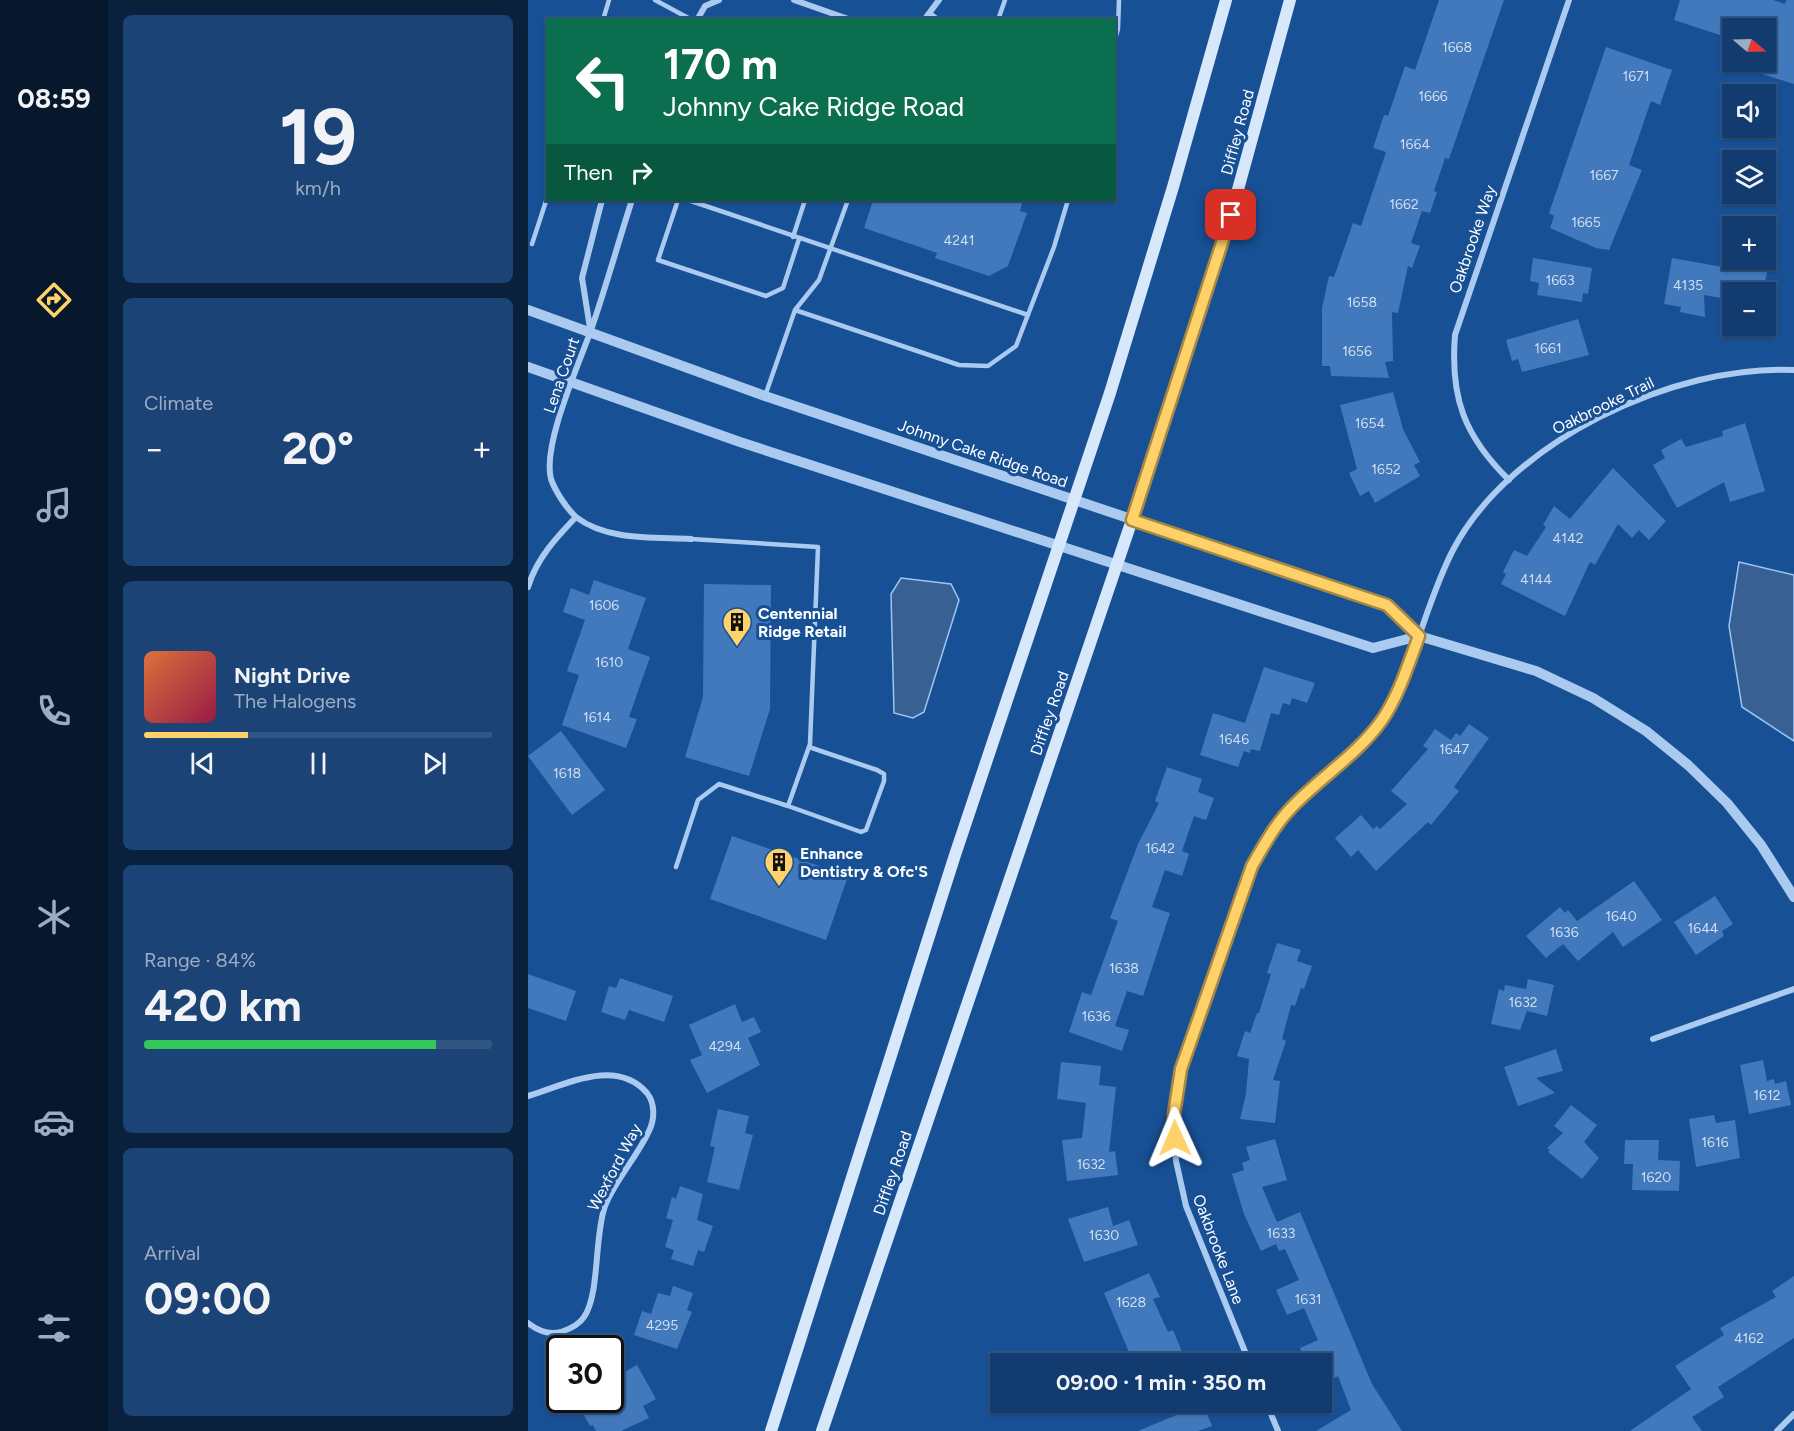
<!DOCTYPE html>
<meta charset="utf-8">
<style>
body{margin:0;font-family:Figtree,sans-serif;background:#1b4375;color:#f1f3f6;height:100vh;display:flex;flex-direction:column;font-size:22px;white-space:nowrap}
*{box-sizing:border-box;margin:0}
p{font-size:20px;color:#9cadc3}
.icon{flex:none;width:33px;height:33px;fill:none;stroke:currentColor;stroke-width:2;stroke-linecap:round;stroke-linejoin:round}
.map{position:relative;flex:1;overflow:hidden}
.side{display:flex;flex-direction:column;gap:15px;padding:15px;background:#0a213e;width:420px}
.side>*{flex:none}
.hud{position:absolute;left:18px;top:18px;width:570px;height:183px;border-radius:0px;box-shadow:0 2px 4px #0004,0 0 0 2px #315683;background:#0b6e4f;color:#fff;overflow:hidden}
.needle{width:39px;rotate:109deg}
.fabs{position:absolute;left:1194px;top:18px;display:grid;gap:12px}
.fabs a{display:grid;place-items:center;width:54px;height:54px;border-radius:0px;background:#123c70;box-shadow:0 2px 4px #0004,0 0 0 2px #315683;font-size:30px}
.speed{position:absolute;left:18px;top:1335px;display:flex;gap:12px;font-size:30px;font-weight:700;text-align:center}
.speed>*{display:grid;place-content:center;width:78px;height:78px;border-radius:50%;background:#123c70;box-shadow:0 2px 4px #0004,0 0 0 2px #315683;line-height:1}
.speed .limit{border:3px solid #111;border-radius:9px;background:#fff;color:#111}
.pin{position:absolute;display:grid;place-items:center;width:51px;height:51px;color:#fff;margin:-26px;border-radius:12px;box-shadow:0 3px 9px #0006}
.me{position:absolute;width:66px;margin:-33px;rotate:359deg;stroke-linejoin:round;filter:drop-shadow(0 0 4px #0008)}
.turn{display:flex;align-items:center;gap:21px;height:126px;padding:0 18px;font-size:27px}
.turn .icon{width:78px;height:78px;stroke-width:2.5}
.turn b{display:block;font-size:42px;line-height:51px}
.then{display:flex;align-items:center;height:57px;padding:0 18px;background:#0003;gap:12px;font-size:22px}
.big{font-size:45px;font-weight:700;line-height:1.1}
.side .card{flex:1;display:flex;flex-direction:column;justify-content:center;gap:9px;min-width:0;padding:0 21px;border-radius:9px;background:#1b4375}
.side .dial{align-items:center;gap:0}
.dial b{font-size:78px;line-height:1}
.song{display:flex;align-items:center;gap:18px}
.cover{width:72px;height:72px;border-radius:9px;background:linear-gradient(135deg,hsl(20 70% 55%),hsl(340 70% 35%))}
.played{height:6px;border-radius:3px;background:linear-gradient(90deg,#ffd269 30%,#315683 30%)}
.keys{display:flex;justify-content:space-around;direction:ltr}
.heat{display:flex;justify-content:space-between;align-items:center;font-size:33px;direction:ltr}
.charge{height:9px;border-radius:4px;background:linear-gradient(90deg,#34c759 84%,#315683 0)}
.trip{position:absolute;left:462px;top:1353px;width:342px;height:60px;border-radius:0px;background:#123c70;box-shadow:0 2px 4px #0004,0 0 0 2px #315683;font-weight:700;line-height:60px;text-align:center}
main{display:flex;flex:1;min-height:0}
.tab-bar{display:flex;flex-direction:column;width:108px;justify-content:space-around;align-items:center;background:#07182d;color:#9cadc3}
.tab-bar .icon{width:42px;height:42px}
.tab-bar .current{color:#ffd269}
.tab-bar b{font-size:27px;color:#f1f3f6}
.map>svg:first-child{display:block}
.water{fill:#386092;stroke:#9cc5f3;stroke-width:1.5}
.building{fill:#4179bc}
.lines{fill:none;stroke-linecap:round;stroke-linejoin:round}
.service{stroke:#aacaf0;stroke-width:4.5}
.minor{stroke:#aacaf0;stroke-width:6}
.tertiary{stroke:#aacaf0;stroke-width:10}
.secondary{stroke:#d8e8fb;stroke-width:12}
.route-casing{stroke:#a68844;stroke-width:15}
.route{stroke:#ffd269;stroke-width:10}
.labels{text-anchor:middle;stroke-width:6;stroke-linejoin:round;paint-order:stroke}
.number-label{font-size:14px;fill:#d0deee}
.street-label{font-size:16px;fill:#fff;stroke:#185095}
.poi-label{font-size:16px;font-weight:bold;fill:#fff;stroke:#185095;text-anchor:start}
</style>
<main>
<nav class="tab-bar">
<b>08:59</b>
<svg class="icon current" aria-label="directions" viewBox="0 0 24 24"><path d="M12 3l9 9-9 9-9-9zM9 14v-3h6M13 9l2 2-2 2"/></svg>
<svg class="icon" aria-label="music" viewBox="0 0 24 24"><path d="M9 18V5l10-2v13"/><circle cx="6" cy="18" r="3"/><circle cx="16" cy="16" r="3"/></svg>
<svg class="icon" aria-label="phone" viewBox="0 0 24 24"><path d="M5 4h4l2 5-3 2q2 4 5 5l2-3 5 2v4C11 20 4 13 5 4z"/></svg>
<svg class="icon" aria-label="climate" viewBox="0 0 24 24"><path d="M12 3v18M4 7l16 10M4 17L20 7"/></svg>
<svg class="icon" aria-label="car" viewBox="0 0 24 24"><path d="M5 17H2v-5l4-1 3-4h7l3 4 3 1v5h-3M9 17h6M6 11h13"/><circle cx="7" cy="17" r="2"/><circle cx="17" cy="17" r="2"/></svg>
<svg class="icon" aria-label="filters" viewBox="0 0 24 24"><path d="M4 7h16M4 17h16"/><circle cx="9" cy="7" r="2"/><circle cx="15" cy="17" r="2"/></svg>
</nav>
<section class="side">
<div class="card dial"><b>19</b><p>km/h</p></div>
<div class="card"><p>Climate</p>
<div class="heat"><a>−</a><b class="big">20°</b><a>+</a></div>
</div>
<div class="card">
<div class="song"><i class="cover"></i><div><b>Night Drive</b><p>The Halogens</p></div></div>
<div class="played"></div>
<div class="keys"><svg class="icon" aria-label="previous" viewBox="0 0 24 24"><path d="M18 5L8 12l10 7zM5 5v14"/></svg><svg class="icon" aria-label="pause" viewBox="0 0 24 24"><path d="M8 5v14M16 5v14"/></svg><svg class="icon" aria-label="next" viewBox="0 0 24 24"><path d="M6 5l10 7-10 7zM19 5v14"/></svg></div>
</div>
<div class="card"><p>Range · 84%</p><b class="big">420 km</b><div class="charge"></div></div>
<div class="card"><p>Arrival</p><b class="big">09:00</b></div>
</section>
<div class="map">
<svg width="1266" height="1431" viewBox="0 0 1266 1431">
<rect width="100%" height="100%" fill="#185095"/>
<!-- water -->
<path class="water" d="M1211 562 1266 575V741L1214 707 1201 626Z
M373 578 423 584 431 600 396 712 385 718 366 713 363 594Z"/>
<!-- building -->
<path class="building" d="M911 0H976L921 159 917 158 906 191 909 192 902 213 894 211 883 243 892 246 884 268 880 266 870 313 864 312 865 361 857 362 861 378 803 376 802 366H794V308L801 276 806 277 825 223 833 226 858 152 845 148 856 115 860 116 877 66 887 70Z
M1152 0H1245L1257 4 1258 0H1266V84L1234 74 1249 28H1204V39L1146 20Z
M1078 47 1144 70 1132 105 1123 101 1101 165 1114 170 1081 250 1068 248 1022 228 1026 216 1021 213Z
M345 200H495L492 211 499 213 480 266 461 276 407 258 409 253 336 228Z
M1203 251 1204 260 1242 258 1235 292H1204V300L1176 295 1177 317 1152 312 1153 307 1136 304 1144 258 1200 268Z
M1005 258 1064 268 1060 294 1055 293 1054 302 1009 295 1011 283 1002 281Z
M1050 319 1061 355 994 372 990 359 984 361 978 340Z
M865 392 875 429 892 462 886 465 892 476 847 503 841 491 832 496 821 473 829 469 812 405Z
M1217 423 1237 491 1202 502 1196 482 1149 508 1125 465 1137 458 1133 450 1153 439 1158 447 1195 436 1194 431Z
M1085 468 1138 521 1121 540 1111 530 1104 538 1090 524 1067 565 1062 562 1037 616 973 584 978 574 975 572 986 550 999 556 1018 527 1015 525 1026 506 1042 519Z
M66 580 118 598 100 649 122 657 101 717 109 719 98 748 34 725 51 675 39 671 57 620 35 612 43 588 61 595Z
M176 584 243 585 242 709 221 776 157 757 175 697Z
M736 667 787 683 779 703 764 698 762 705 755 703 751 715 743 713 732 751 723 749 722 753 716 751 710 767 672 755 685 713 717 723Z
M941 724 961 738 926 787 931 791 903 825 900 822 848 871 830 850 823 857 807 838 833 815 845 829 849 826 852 829 879 804 863 791 900 749 895 746 907 729 923 740 928 733 932 736Z
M33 731 77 790 44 815 0 756Z
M639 767 674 779 670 792 686 798 678 820 666 816 654 851 661 854 654 876 637 870 624 907 642 913 615 996 599 991 587 1026 601 1030 594 1051 541 1032 554 992 563 995 590 921 582 918 610 844 631 803 627 801Z
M204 836 320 876 298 940 182 899Z
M1106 881 1134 920 1095 947 1085 932 1050 961 1035 944 1018 958 998 936 1032 907 1037 913 1040 910 1049 921Z
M1187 896 1205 924 1194 931 1196 936 1168 955 1146 922Z
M749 943 773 950 769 961 784 966 776 989 773 988 767 1006 763 1005 754 1039 758 1041 745 1080 752 1081 747 1123 712 1119 718 1094 721 1059 709 1056 717 1031 722 1033 729 1013H731L743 974 739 973Z
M0 974 48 991 38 1021 0 1008Z
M92 978 145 996 136 1022 101 1010 97 1020 73 1012 81 986 88 988Z
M1000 979 1026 985 1019 1016 999 1011 992 1030 963 1024 971 989 976 991 977 985 998 989Z
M207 1004 214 1022 226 1017 233 1032 220 1038 232 1065 179 1093 162 1060 174 1055 161 1025Z
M1028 1049 1035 1071 1008 1078 1027 1093 990 1106 976 1067Z
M1235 1060 1239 1081 1246 1079 1247 1084 1258 1081 1263 1105 1221 1114 1212 1065Z
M533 1062 573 1066 571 1085 588 1087 581 1152 587 1151 590 1175 539 1181 534 1140 554 1138 558 1103 529 1099Z
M1043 1105 1069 1125 1056 1142 1071 1158 1054 1179 1020 1152 1022 1150 1019 1148 1035 1133 1026 1126Z
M190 1109 221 1116 217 1133 225 1135 211 1190 179 1182 187 1147 182 1146Z
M1186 1115 1188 1123 1207 1120 1212 1158 1168 1167 1161 1119Z
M747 1139 759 1180 734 1187 749 1222 772 1212 844 1384 874 1431H788L823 1410 810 1376 804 1379 801 1371 794 1374V1364H779L772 1348 790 1340 776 1308 759 1315 748 1290 771 1280 757 1249 751 1251 748 1244 733 1251 716 1214 704 1174 716 1170 714 1163 722 1160 718 1147Z
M1097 1140H1131L1130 1160 1152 1161 1151 1191 1104 1190 1105 1164H1096Z
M152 1186 175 1194 169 1220 185 1226 176 1252 170 1250 165 1266 143 1259 146 1250 137 1247 145 1220 138 1218 144 1197 148 1199Z
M580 1207 585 1226 601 1220 610 1245 556 1262 540 1219Z
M621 1273 632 1297 625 1299 640 1332 645 1330 659 1364H606L576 1293Z
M1266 1276V1338L1190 1387 1196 1397 1164 1417 1174 1431H1102L1163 1389 1147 1366 1196 1335 1192 1328 1248 1297 1244 1291Z
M145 1286 165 1293 159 1310 164 1312 149 1349 106 1335 114 1311 123 1314 130 1293 142 1296Z
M109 1365 128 1399 115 1406 121 1418 93 1431H68L65 1425 62 1426 47 1400H82V1380Z
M675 1404 684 1426 670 1431H610Z"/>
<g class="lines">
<!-- service -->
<path class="service" d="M127 0 164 20
M402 13 411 20
M75 20 81 0
M470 20 477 0
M586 42 590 29 591 0
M150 200 130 260 238 296 255 288 271 239
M160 200 500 315
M265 237 277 200
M4 244 20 195
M267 310 291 280 320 200
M237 396 267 310 431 365 460 366 488 346 526 247 540 200
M260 806 333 832 338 830 356 781V774L349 770 281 747
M148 867 170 800 191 784 260 806 282 744 290 547 163 539"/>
<!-- minor -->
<path class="minor" d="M266 0 323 20
M169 20 177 6 191 0
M396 20 411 0
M104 200C90 243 78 287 63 330 51 364 14 445 23 479 27 491 39 509 48 517 79 541 126 537 163 539
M62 328 54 278 74 200
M981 480C936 436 922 397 927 335L1041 0
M0 587C9 558 28 538 48 517
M1125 1039 1266 989
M0 1096C37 1085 88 1057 119 1093 127 1103 127 1119 121 1131 109 1157 88 1179 77 1206 66 1237 72 1294 56 1317 51 1325 42 1329 33 1332 21 1335 9 1330 0 1323
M722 1364 658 1206 648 1161 646 1114 653 1069 724 866C736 845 748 824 765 806 793 776 833 754 855 718 887 666 897 604 925 550 982 441 1146 364 1266 370
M738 1402 750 1431
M1249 1431 1266 1414"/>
<!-- tertiary -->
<path class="tertiary" d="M0 310 237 396 859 605 891 636 1008 671 1065 698 1118 731 1160 765 1199 803 1233 845 1266 897
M0 367 212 442 845 648 891 636"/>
<!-- secondary -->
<path class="secondary" d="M243 1431 427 855 582 393 645 187 698 0
M294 1431 604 520 703 215 762 0"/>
</g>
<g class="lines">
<!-- route casing -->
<g class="route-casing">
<path id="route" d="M647 1138 646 1114 653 1069 724 866C736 845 748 823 765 806 794 776 830 754 854 720 871 695 880 665 891 636L859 605 604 520 703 215"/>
</g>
<!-- route -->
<use href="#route" class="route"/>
</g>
<!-- icons -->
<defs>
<g id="building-pin" transform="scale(1.5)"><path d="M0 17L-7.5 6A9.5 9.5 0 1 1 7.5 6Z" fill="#ffd269" stroke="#185095"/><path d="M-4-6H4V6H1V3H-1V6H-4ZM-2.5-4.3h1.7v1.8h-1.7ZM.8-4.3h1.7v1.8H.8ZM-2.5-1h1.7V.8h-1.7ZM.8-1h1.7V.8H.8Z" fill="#111"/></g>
</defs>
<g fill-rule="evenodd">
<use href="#building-pin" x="209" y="622"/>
<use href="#building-pin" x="251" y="862"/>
</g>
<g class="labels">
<!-- number labels -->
<g class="number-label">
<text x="929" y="52">1668</text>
<text x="1108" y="81">1671</text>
<text x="905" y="101">1666</text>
<text x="887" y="149">1664</text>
<text x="1076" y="180">1667</text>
<text x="876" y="209">1662</text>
<text x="1058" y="227">1665</text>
<text x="431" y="245">4241</text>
<text x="1032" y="285">1663</text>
<text x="1160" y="290">4135</text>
<text x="834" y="307">1658</text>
<text x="1020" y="353">1661</text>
<text x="829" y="356">1656</text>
<text x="842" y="428">1654</text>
<text x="858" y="474">1652</text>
<text x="1040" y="543">4142</text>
<text x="1008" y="584">4144</text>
<text x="76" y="610">1606</text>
<text x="81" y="667">1610</text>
<text x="69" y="722">1614</text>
<text x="706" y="744">1646</text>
<text x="926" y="754">1647</text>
<text x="39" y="778">1618</text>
<text x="632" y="853">1642</text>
<text x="1093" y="921">1640</text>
<text x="1175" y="933">1644</text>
<text x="1036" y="937">1636</text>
<text x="596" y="973">1638</text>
<text x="995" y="1007">1632</text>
<text x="568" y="1021">1636</text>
<text x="197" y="1051">4294</text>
<text x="1239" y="1100">1612</text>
<text x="1187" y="1147">1616</text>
<text x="563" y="1169">1632</text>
<text x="1128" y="1182">1620</text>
<text x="753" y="1238">1633</text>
<text x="576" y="1240">1630</text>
<text x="780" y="1304">1631</text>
<text x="603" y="1307">1628</text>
<text x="134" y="1330">4295</text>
<text x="1221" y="1343">4162</text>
</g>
<!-- street labels -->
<g class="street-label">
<text transform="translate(709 132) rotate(-75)" y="6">Diffley Road</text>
<text transform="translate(944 239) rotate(-71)" y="6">Oakbrooke Way</text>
<text transform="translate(33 375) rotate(-71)" y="6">Lena Court</text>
<text transform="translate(1075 405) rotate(-26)" y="6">Oakbrooke Trail</text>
<text transform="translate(455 453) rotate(19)" y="6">Johnny Cake Ridge Road</text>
<text transform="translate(521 713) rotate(-71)" y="6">Diffley Road</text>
<text transform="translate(86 1167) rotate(-62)" y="6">Wexford Way</text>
<text transform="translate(364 1173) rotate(-71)" y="6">Diffley Road</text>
<text transform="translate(691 1249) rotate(69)" y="6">Oakbrooke Lane</text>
</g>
<!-- poi labels -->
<g class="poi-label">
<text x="230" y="619">Centennial<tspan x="230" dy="18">Ridge Retail</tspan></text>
<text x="272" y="859">Enhance<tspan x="272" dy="18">Dentistry &amp; Ofc'S</tspan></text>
</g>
</g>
</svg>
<div class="fabs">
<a><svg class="needle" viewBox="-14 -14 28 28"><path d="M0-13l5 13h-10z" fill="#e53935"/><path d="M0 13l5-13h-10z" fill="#9cadc3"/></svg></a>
<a><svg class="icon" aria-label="sound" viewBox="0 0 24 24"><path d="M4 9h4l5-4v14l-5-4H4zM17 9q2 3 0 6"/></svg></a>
<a><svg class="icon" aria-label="layers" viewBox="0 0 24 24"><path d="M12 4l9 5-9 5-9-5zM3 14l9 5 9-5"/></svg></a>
<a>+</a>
<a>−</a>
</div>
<div class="speed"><div class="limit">30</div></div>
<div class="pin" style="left:703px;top:215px;background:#d93025"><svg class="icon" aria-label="arrive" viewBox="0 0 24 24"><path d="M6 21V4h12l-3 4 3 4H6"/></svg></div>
<svg class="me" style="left:647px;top:1138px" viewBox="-20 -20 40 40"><path d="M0-17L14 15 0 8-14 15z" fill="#ffd269" stroke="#fff" stroke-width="4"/></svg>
<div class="trip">09:00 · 1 min · 350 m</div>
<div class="hud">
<div class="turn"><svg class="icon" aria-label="left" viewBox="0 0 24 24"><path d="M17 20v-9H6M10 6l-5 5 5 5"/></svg><div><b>170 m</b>Johnny Cake Ridge Road</div></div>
<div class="then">Then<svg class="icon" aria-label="right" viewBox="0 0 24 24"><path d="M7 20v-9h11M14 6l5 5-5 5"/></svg></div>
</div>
</div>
</main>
